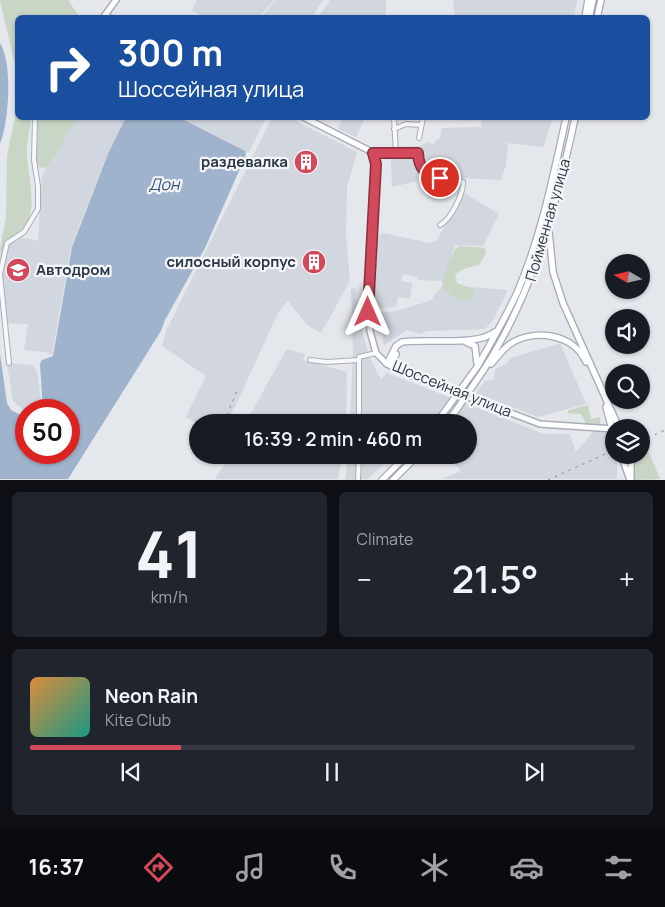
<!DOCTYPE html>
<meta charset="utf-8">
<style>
body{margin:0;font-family:Manrope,sans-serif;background:#20242c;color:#f1f3f6;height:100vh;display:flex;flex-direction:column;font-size:19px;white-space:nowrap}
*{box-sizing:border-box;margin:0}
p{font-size:16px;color:#9ea1a6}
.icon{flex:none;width:28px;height:28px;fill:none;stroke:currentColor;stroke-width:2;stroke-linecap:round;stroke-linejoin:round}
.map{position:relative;height:480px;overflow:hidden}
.details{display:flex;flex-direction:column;gap:12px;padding:12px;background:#0d0f14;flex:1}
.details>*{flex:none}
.top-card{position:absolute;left:15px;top:15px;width:635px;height:105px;border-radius:8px;box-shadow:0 1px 4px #0004;background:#1a4fa0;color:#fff;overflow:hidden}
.needle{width:32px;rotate:279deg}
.buttons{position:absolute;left:605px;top:254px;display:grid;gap:10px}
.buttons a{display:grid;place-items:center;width:45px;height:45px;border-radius:50%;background:#171b24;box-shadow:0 1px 4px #0004;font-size:25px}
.speed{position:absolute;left:15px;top:399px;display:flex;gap:10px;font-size:25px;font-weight:700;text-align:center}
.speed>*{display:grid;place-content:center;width:65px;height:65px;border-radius:50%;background:#171b24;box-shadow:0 1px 4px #0004;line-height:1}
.speed .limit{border:8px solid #d22;background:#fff;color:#111}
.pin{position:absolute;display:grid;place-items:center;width:42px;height:42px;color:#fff;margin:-21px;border:2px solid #fff;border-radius:50%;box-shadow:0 1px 5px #0007}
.me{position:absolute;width:55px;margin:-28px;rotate:0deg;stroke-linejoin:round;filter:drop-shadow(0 0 4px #0008)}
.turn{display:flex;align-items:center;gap:18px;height:105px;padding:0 20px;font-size:22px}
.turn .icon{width:65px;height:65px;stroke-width:2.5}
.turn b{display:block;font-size:35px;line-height:42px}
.big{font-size:38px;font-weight:600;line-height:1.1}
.details .widget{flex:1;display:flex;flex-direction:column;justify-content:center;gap:8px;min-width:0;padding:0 18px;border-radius:8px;background:#20242c}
.details .dial{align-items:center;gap:0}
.dial b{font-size:65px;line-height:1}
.song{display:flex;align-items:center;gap:15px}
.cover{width:60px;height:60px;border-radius:8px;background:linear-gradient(135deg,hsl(30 70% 55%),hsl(170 70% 35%))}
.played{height:5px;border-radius:2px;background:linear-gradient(90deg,#d1495b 25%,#363941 25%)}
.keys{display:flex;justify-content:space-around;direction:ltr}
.heat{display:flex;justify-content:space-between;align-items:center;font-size:28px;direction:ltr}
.details .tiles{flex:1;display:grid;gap:12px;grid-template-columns:1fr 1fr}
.widget:last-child{grid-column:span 2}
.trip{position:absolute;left:189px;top:414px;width:288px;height:50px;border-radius:25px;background:#171b24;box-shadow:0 1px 4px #0004;font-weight:600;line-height:50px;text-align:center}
.tab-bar{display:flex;height:80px;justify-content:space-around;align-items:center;background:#090b0e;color:#9ea1a6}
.tab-bar .icon{width:35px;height:35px}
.tab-bar .active{color:#d1495b}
.tab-bar b{font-size:22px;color:#f1f3f6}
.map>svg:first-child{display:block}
.built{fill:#d2d6de}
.green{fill:#c9d6c5}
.water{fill:#9fb4cc}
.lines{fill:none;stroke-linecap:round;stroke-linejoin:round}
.street-casing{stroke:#a9aeb7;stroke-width:6}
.secondary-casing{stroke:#a9aeb7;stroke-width:8}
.primary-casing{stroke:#a3abb8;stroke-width:8}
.street{stroke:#f7f8fa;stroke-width:4}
.secondary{stroke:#fff;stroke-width:5}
.primary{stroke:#fff;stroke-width:5.5}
.rail{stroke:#7d8696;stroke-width:1;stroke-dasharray:2.5 5;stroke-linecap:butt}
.primary-bridge-casing{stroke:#a3abb8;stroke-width:8;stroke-linecap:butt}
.primary-bridge{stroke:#fff;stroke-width:5.5}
.route-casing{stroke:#882f3b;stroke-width:12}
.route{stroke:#d1495b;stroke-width:9}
.labels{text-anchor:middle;stroke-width:4.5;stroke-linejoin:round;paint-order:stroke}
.poi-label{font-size:15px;font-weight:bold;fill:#2b3445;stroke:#f4f6f9;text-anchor:end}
.street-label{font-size:15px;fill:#2b3445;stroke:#f4f6f9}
.water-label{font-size:16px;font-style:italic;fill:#34527a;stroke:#f4f6f9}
</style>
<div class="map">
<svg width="665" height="480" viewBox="0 0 665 480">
<rect width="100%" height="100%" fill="#e4e7ec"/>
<!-- built -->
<path class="built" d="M197 0H274L258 18 197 17 199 14 192 11Z
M276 0H323L312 17H261Z
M330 0H386V17H358L353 15 351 17H318Z
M453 0H577L574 18 455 17Z
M75 118H132L125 119 108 154 71 247 52 355 46 352 24 350 28 324 2 323 0 249 6 234 38 241 42 175Z
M180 118H266L249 152 246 153Z
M272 118H290L357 152 347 187 346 235 350 281 321 333 307 325 288 301 278 313 228 422 197 423 186 417 206 376 162 346 166 331Z
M343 118H365L356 137 338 129Z
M482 118H553L543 147 508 143 506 165 501 180 442 177V171L424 170V161L420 160 419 149 398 151 397 147 420 146 427 142 434 145 437 139H440L442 128 481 127Z
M414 157 415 167H418L417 181 392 187 391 158Z
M464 193 499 214 483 246 455 245 444 281 418 280V277L403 274 401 281 412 283 410 299 398 297 396 307 371 308 375 235 381 236 382 233 430 243 436 241Z
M443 285 508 290 493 320 485 329 427 331 420 334 407 330 384 345 378 313 396 311 430 301Z
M355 288 359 319 369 357 381 379 387 373 544 434H570L576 452 594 431 607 433 614 445 612 448 617 463V479H441L461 471 445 455H468V422H350L353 354 351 289Z
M558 344 561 345 586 404 538 417 476 393 485 381 494 380 495 369 506 364 511 358Z
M287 349 305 354 303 360 347 372 346 422H246Z
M7 363 33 365 37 372 42 408H33L25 411 13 401Z
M231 455H343L338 479H215Z
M348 455H394L367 479 345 480Z"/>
<!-- green -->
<path class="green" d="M0 0H68L78 15 77 18H18L17 74Z
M17 107 18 118H31C30 130 26 144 27 156 31 200 42 218 4 252L0 249 6 217 7 156Z
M38 118H77L47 168 39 167 36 161Z
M460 246 485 248 486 253 479 265 466 268 455 274 457 283 474 290 472 298 461 302 443 289 442 279 455 249Z
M588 405 591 419 600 417V425H587L581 414 567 413 569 410Z
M641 449 649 452 660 479 633 480 637 455H641Z"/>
<!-- water -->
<path class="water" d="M0 43C13 64 9 121 0 144Z
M132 118H180L245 151 246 155 205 248 165 320 161 331 68 479H0V354L7 403 11 410 26 418V452H69V410H43L40 364 42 360 53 356 72 247 108 154 125 119Z"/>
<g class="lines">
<!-- street casing -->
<g class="street-casing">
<path id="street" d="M394 118 396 153
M394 129 406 124 421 125
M419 138 423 118
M373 153H418L419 165 423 171 463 182C463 195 451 219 440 225
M310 360 327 362 359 360
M9 363 0 274 7 243 24 232 38 209V186L34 160 35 118
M359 422V357L376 353
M358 480 359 455"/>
</g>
<!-- secondary casing -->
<g class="secondary-casing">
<path id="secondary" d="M110 18 105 15 116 0
M305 118 368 150 375 157 368 295 370 331 376 353 387 364 410 375 540 424 614 429
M621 455 630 480
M631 479V455"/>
</g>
<!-- primary casing -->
<g class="primary-casing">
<path id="primary" d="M585 18 588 0
M589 18 593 0
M597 18 601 0
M549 232 553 272 563 303 619 428
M466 342 475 346 477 363
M387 364 396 346 402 342C428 338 475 347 495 332
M491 364C497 357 503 349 510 344 535 328 574 334 586 362
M391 366 396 354
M477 367C491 343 505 318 517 293 541 237 553 177 566 118
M483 371C533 294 556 207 575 118
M606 407 612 429
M446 422 455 412
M382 480 407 455
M393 480 418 455"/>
</g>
<!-- street -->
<use href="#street" class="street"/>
<!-- secondary -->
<use href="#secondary" class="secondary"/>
<!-- primary -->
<use href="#primary" class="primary"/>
<!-- rail -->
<path class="rail" d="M224 422 237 391
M641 441 665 430
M548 480 614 450"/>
<!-- primary-bridge casing -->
<g class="primary-bridge-casing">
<path id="primary-bridge" d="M455 412 483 371
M437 422 477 367"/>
</g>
<!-- primary-bridge -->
<use href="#primary-bridge" class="primary-bridge"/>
</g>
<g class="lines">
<!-- route casing -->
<g class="route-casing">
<path id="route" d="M368 312 376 164 373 153H418C419 170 424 172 440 178"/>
</g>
<!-- route -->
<use href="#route" class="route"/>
</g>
<!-- icons -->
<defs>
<g id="building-disc" transform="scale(1.25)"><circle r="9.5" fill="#d1495b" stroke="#f4f6f9"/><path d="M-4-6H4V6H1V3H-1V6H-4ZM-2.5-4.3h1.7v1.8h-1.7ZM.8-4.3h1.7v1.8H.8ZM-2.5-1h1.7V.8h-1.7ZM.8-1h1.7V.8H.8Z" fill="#fff"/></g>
<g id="school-disc" transform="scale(1.25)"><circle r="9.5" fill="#d1495b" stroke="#f4f6f9"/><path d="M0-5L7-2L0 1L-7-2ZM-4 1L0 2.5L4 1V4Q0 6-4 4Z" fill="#fff"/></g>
</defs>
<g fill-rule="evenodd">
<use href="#building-disc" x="306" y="162"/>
<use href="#building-disc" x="314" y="262"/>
<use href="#school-disc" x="18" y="270"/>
</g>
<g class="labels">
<!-- poi labels -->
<g class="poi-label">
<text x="288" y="167">раздевалка</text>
<text x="296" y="267">силосный корпус</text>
<text x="36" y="275" text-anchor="start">Автодром</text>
</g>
<!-- street labels -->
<g class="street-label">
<text transform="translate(548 220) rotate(-74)" y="5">Пойменная улица</text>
<text transform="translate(452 389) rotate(22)" y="5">Шоссейная улица</text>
</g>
<!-- water labels -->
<g class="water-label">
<text x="164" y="190">Дон</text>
</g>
</g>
</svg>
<div class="buttons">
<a><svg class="needle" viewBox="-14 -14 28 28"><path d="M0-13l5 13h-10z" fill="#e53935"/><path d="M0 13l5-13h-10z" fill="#9ea1a6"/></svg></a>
<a><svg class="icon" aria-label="sound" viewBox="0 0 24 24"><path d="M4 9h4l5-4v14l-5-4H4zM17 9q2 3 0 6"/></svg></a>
<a><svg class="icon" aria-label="search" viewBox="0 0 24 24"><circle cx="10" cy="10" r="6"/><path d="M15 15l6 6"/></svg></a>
<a><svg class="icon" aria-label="layers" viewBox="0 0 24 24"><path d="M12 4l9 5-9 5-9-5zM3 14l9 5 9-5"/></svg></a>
</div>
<div class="speed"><div class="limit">50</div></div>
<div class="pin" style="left:440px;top:178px;background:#d93025"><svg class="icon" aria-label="arrive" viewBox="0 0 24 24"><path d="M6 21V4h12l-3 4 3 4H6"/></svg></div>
<svg class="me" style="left:368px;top:312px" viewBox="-20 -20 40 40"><path d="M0-17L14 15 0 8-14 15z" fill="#d1495b" stroke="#fff" stroke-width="4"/></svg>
<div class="trip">16:39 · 2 min · 460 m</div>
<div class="top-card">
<div class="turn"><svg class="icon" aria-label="right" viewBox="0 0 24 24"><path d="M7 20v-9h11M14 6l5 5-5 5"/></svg><div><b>300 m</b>Шоссейная улица</div></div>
</div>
</div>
<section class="details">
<div class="tiles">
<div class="widget dial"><b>41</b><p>km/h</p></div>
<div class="widget"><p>Climate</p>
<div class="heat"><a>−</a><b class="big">21.5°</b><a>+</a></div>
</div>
<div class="widget">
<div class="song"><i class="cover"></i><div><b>Neon Rain</b><p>Kite Club</p></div></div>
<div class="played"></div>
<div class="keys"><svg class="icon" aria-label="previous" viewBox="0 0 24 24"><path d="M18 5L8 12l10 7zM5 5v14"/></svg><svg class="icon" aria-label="pause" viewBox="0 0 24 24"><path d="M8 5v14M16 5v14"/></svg><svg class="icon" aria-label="next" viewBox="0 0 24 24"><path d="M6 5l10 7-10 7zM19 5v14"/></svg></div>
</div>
</div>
</section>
<nav class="tab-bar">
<b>16:37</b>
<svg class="icon active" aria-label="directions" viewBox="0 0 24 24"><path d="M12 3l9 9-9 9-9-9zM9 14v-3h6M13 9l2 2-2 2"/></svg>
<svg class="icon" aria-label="music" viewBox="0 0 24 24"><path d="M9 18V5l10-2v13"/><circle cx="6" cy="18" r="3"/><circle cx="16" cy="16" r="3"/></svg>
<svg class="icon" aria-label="phone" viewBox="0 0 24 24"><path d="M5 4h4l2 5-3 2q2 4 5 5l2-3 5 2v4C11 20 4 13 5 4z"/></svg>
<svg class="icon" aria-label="climate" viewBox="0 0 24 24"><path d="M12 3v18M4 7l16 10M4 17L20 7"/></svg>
<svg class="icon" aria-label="car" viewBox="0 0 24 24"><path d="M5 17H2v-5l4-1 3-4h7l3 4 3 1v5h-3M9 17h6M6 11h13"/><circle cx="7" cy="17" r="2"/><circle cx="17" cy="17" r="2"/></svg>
<svg class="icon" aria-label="filters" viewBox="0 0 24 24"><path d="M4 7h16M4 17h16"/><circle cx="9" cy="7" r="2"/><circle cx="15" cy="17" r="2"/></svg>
</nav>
